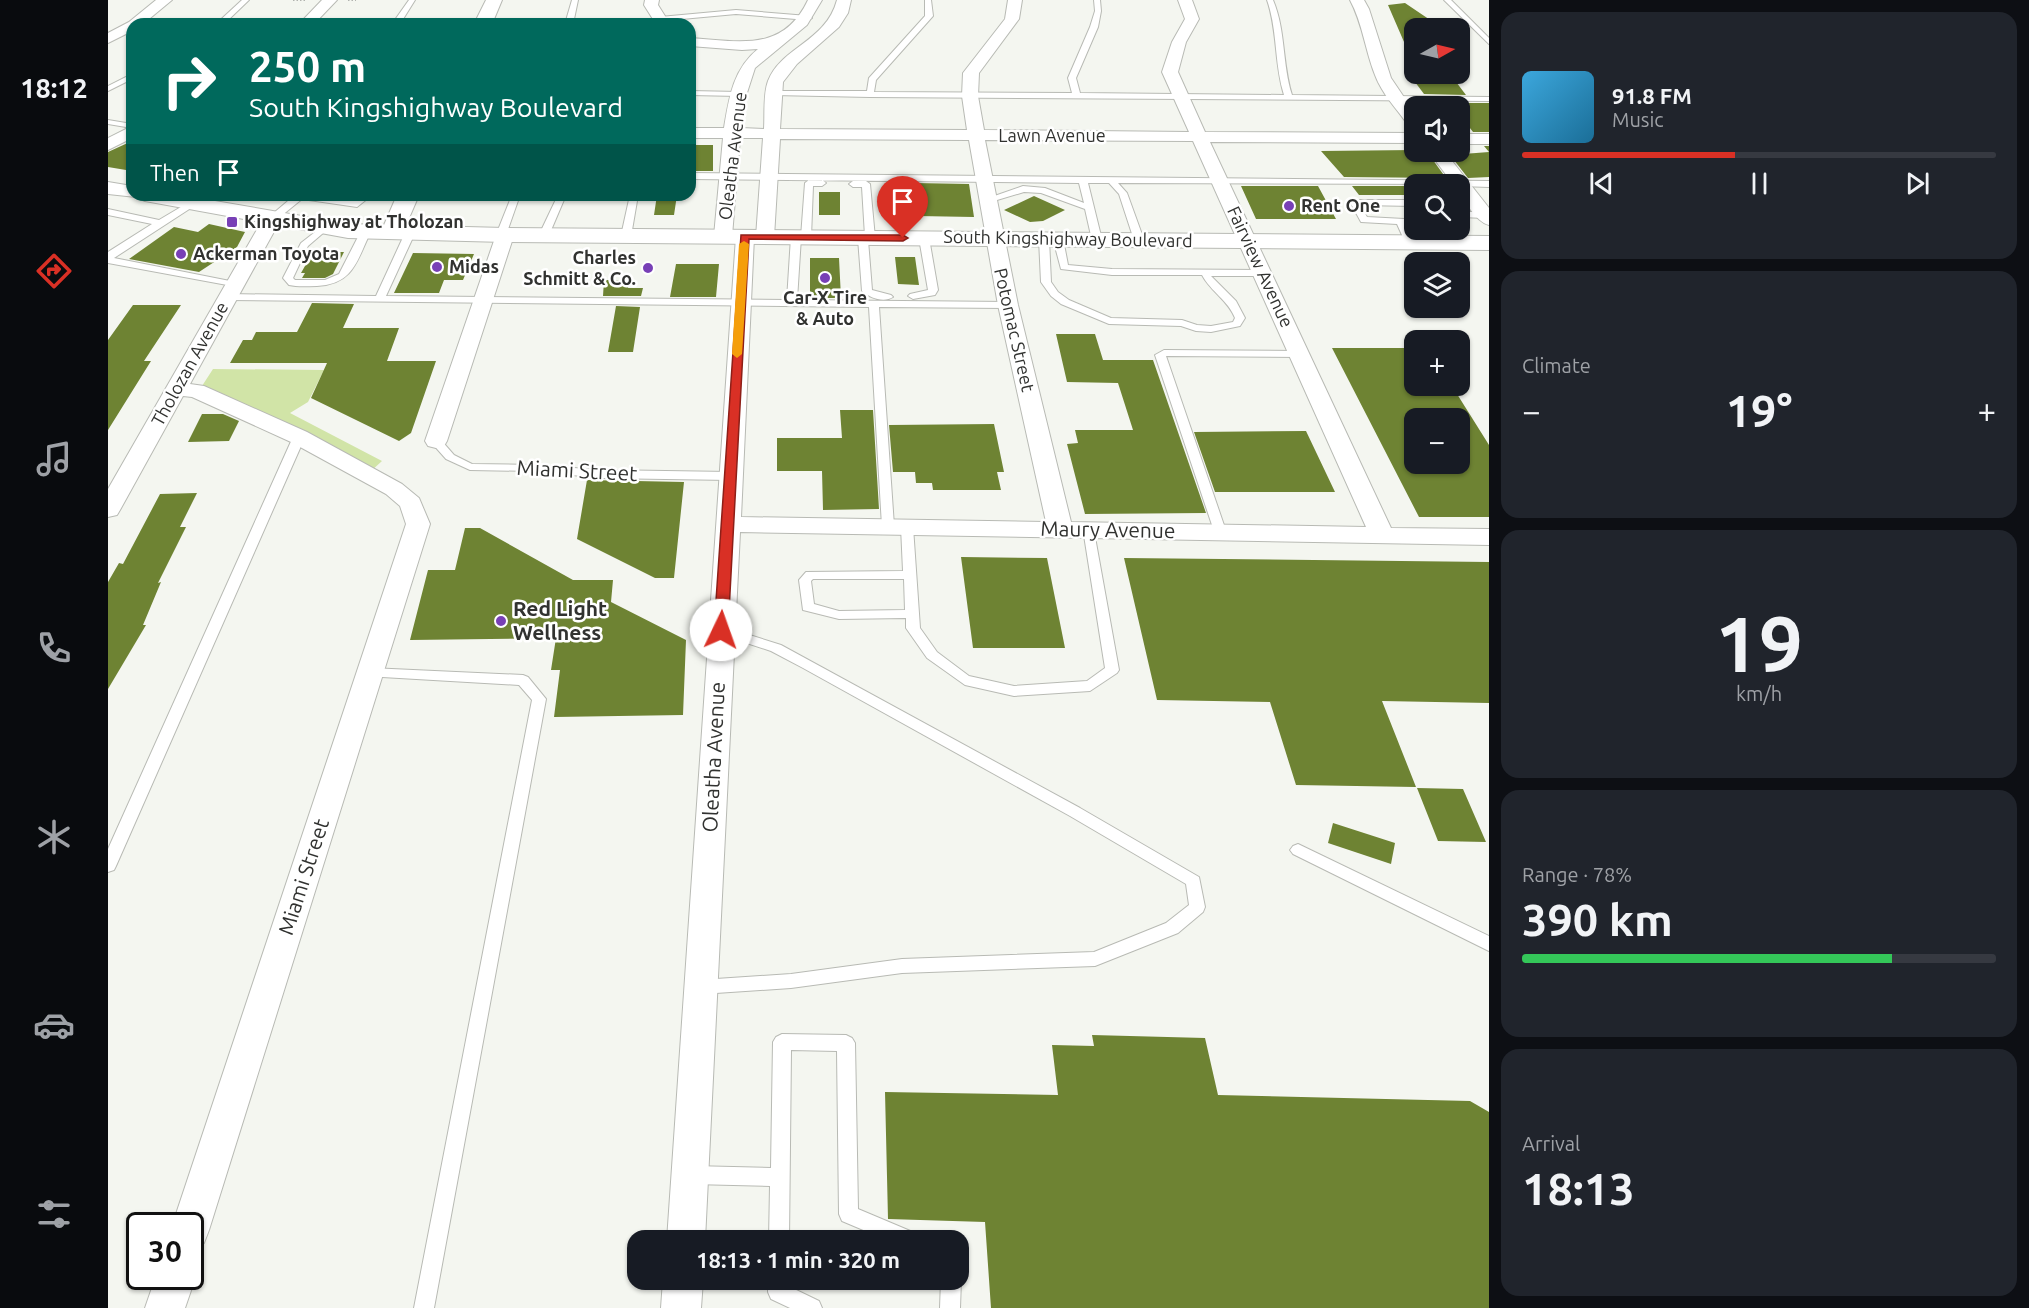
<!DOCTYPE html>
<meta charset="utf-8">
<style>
body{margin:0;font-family:Ubuntu,sans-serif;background:#20242c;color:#f1f3f6;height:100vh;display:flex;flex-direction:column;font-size:22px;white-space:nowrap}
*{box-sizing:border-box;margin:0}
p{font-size:20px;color:#9ea1a6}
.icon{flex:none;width:33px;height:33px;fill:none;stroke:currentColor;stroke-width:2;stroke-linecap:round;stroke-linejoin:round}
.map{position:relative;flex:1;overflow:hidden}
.panel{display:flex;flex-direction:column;gap:12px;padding:12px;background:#0d0f14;width:540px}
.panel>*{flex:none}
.banner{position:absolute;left:18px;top:18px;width:570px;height:183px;border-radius:18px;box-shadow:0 2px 4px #0004;background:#00695c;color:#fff;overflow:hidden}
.needle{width:39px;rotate:82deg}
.buttons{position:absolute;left:1296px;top:18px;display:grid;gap:12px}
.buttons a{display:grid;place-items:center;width:66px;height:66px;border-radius:12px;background:#171b24;box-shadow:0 2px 4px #0004;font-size:30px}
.speed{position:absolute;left:18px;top:1212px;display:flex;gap:12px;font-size:30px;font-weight:700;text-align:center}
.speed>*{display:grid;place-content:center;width:78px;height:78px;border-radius:50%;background:#171b24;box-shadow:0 2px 4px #0004;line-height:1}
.speed .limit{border:3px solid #111;border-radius:9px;background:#fff;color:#111}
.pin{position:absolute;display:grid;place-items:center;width:51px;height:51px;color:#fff;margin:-62px -26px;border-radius:50% 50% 50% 0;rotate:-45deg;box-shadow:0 0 6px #0007}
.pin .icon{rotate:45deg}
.me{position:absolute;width:66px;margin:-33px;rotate:3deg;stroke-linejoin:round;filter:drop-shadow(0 0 4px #0008)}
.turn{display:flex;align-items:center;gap:21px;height:126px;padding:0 24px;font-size:27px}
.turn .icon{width:78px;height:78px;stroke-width:2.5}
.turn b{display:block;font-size:42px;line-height:51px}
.then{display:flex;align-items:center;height:57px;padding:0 24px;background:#0003;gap:12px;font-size:22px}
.big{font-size:45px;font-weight:600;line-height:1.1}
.panel .tile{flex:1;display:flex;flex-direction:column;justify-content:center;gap:9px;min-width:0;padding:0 21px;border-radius:18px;background:#20242c}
.panel .dial{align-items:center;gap:0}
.dial b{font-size:78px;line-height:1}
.song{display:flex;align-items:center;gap:18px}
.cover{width:72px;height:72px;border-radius:9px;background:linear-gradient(135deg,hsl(200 70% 55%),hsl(200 70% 35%))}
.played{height:6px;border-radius:3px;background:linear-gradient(90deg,#d93025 45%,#363941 45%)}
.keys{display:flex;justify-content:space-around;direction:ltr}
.heat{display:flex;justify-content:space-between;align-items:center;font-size:33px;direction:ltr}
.charge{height:9px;border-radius:4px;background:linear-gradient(90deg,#34c759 78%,#363941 0)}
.trip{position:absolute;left:519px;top:1230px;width:342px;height:60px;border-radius:18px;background:#171b24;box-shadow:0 2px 4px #0004;font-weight:600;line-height:60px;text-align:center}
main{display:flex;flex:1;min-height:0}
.tabs{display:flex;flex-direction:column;width:108px;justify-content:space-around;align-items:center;background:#090b0e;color:#9ea1a6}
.tabs .icon{width:42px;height:42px}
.tabs .selected{color:#d93025}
.tabs b{font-size:27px;color:#f1f3f6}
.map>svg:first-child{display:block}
.green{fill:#d1e4a7}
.building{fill:#6e8333;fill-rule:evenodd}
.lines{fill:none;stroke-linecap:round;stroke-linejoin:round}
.service-casing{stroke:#b8bab4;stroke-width:2}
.minor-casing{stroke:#b8bab4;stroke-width:2}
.tertiary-casing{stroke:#b8bab4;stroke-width:2}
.primary-casing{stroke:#b8bab4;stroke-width:2}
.path{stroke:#b1b3af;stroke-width:2;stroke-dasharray:1.5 2;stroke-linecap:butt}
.service{fill:#fff;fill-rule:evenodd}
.minor{fill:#fff;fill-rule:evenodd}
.tertiary{fill:#fff;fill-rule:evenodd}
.primary{fill:#fff;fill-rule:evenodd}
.route{fill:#d93025;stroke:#8d1f18;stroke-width:1.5}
.slow{fill:#f59e0b}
.poi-dot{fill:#7840b6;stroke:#fff;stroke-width:2}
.labels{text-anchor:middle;stroke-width:5;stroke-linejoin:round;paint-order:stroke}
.far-street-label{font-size:18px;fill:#313230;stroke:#fff}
.far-poi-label{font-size:18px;font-weight:bold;fill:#313230;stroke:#fff;text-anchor:start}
.street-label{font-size:21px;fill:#313230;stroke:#fff}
.poi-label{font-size:21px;font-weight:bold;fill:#313230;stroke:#fff;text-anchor:start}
</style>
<main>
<nav class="tabs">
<b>18:12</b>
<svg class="icon selected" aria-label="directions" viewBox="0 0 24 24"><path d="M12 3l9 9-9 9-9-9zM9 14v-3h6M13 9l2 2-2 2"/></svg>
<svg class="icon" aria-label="music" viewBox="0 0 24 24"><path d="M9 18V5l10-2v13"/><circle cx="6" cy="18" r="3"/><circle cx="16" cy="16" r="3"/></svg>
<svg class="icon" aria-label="phone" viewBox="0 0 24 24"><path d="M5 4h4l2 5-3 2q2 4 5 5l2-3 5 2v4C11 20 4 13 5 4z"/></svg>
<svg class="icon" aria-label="climate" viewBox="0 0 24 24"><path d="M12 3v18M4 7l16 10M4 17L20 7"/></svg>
<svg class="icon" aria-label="car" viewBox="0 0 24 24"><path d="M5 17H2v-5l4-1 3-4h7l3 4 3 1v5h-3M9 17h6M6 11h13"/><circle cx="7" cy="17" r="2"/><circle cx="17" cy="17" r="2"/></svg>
<svg class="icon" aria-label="filters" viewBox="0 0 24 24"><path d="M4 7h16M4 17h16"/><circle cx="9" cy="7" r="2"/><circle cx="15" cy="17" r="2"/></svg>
</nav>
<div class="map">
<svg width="1381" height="1308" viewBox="0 0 1381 1308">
<rect width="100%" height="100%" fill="#f4f6f0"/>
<!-- green -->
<path class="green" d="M105 369 216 370 200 402 182 413 274 461 262 472 94 386Z"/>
<!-- building -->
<path class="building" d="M1297 3 1334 28H1306V65L1280 5Z
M1304 74H1342L1358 95 1316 94 1304 78H1307Z
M1322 103H1381V132H1365L1352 115V106H1325Z
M24 141V171L0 167V152Z
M582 145H605V171H582Z
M1376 146H1381V177L1360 178 1342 155 1381 152Z
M1306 150V158L1322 156 1338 178 1236 177 1213 151Z
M807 183 861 184 866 217 810 216Z
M1133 186H1210L1228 219H1148Z
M1244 186H1306V195H1251Z
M711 192H732V215H711Z
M549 195H569L566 215H546Z
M926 196 957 210 935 221 922 222 896 210Z
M101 224 137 232 129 247 91 272 21 259 66 227 90 232Z
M205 252H236L225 274 217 278H194L197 273H193Z
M305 253 366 254 355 280H336L331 293H286Z
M787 257H807L811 285 790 284Z
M702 258H731L733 298H702Z
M568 264H611L608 297H562Z
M496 280H522L520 288H535L533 296H495Z
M204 303 246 304 235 328H291L279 361H328L303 433 291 441 203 398 219 363H122L135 340H144L148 332H189Z
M25 305H73L36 361H43L0 430V340Z
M508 306 532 307 525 352H500Z
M948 334H987L995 360H1045L1098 513 977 514 959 444 970 443 967 430H1025L1010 383 959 382Z
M1224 348H1306V394H1349L1381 445V517H1311ZM1306 417H1352V464H1306Z
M732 410H765L771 509 715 510 714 471H669V438H734Z
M94 414H115L131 421 121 441 80 442Z
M886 424 896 472H889L893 490H825L824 483H808L807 472H785L781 425Z
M1198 431 1227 492H1107L1086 432Z
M479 480 576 482 566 578H547L469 539Z
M89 493 72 527H78L50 583 53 582 35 625H38L0 689V582L11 563 15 564 52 494Z
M357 528H372L465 580H505L503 602 578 640 575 715 446 717 452 670H443L448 638 302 640 320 570H347Z
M853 557 939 558 957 648H865Z
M1016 558 1381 562V703L1274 701 1308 787 1188 785 1162 702 1049 700Z
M1309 788 1355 789 1378 842 1330 841Z
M1225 823 1287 843 1283 864 1220 843Z
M984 1035 1097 1038 1110 1095 1362 1101 1381 1112V1308H883L877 1222 780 1219 777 1092 950 1095 944 1045 986 1046Z"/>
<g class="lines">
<!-- service casing -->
<g class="service-casing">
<path id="service" d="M134 0H141L116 24H108Z
M301 0H307L292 24H284Z
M464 0H470L465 24H457Z
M817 0H823L825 16 768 80 766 92 964 93 960 78 982 27 987 11 986 0H992L993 11 990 27 968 78 972 93 1176 95C1166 64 1170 31 1159 0H1165C1178 31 1174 64 1184 95L1381 97V101L762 97 665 95 661 93 665 91H759L761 78 817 16Z
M1336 0H1343L1381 38V44Z
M628 10 700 16 704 18 700 20 628 14 552 21 548 19 552 17Z
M24 74V79L0 91V86Z
M582 91 631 92 635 94 631 96 582 95Z
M0 120 24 124V128L0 124Z
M582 173 1381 181V187L1352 186V184L1010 183 1019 193 1036 240 1031 243 1026 240 1011 194 1001 183H980L994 240 989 243 984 240 977 209 933 193 916 192 879 203 875 200 915 186 937 188 976 203 971 183 796 181 800 238 795 241 790 238 787 181 582 179Z
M701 180H714L718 183 714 186H705L703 237 698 240 693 237 697 183Z
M758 181 762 184 767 238 760 240 764 290 783 295 785 297C776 303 762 298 754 291L750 238 757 236 754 187H745L741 184 745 181Z
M187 195 247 201 255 195H264L249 207 194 199 167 221H161V217Z
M404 195H412L398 235 390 237 388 235Z
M450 195H458L441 235 433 237 431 235Z
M522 195H530L523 236 518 239 513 236Z
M1352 195H1364L1368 198 1364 201H1352Z
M1243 200H1306V206L1252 205 1259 217 1296 219 1306 242 1298 244 1289 224 1253 222 1242 202Z
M83 201 87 204 86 206 6 258 127 282 130 283V287L0 263V252L44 224 0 215V209L51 220Z
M1352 212H1377L1381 216 1377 218 1353 217Z
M216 225 221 228 200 246 185 278 187 280H217L231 274 253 231 261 229 263 231C249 260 246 284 209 286 199 286 190 287 181 285L175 278 193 243Z
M302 230 307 233 278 296 679 300 683 237 688 234 693 237 689 300 900 302 905 305 900 308 771 307 786 526 780 530 774 526 761 307 120 300 115 297 120 294 268 296 297 233Z
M816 235 821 238 830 290 827 295 805 299 800 296 802 294 820 290 811 238Z
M936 236 941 239 943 282 950 292 961 300 1003 318 1074 320 1089 325 1103 326 1125 322 1127 318C1120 300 1103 292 1094 275H1004L953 269 945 239 947 237 955 239 960 265 1004 269 1155 270 1160 273 1155 276H1103L1128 301 1137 318 1132 326 1103 332 1088 331 1073 326 1001 324 953 304 943 296 933 282 931 239Z
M1056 350 1192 351 1197 354 1192 357 1058 356 1118 531 1116 534 1112 535 1106 531 1047 355Z
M191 434 197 437 8 866 6 870 0 872V849L185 437Z
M328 438 332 439 346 455 364 464 425 465 493 470 622 472 628 476 622 480 493 478 425 471 362 470 338 459 322 441Z
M799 523 805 527 812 628 829 652 861 676 906 686 979 681 997 668 975 529 977 526H985L1011 670 1009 673 982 691 906 696 857 685 819 658 798 628V618L731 619 695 610 691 580 698 572 795 571 793 527ZM705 579H796L797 610 731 611 706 604 703 581Z
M613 626 673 645 972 808 1091 877 1097 907 1095 912 1070 933 987 966 794 973 683 988 593 994 587 992 585 987 587 982 593 980 683 974 794 959 986 952 1058 923 1081 905 1078 884 962 816 695 668 663 651 608 633 606 630 608 627Z
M262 668 415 675 420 677 438 699 326 1308H306L424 700 411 685 257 676 255 673Z
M1190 844 1381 936V951L1185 854 1182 850 1185 846Z
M674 1034 738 1035 744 1038 747 1043 750 1209 807 1233 810 1240H779L734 1221 731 1214 729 1051 683 1050 681 1240H661L662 1186 584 1184 577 1181 575 1175 577 1169 584 1166 663 1168 665 1042 668 1037Z
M850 1274 853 1280 852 1308H832L833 1280H850Z
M660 1280H680V1286L711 1301 714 1308H682L663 1299 660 1292Z"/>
</g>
<!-- minor casing -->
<g class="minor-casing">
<path id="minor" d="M48 0H64L35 24H24V31L0 43V33L21 22Z
M214 0H229L206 24H191Z
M537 0H551L550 5 562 24H548L536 5Z
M700 0H714L699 25 647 68 637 99 633 128 656 129C657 115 655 94 660 81 673 47 718 42 729 0H743L740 13 731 27 689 64 675 82 672 129 859 130 854 96 855 73 897 19 900 0H914L911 19 871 73 870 96 876 130 1081 132 1054 72 1064 42 1077 19 1070 0H1084L1091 19 1078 42 1070 72 1097 132 1306 133V143L1102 142 1283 528 1381 529V545L632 532 597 1240H559L628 237 630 233H644L646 237 633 517 938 522 890 305 861 140 672 139 666 237 664 241H650L648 237 655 138H632L624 236 622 240H608L606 236 615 138H582V128H616C621 98 625 69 650 49L634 50 582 46V38C631 41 675 53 700 0ZM877 140 1085 141 1258 527 963 522 910 305Z
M1242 0H1256L1261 9 1283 78 1306 112V127L1300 125C1289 109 1274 94 1267 75 1257 50 1255 24 1242 0Z
M24 126V138L0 150V138Z
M1352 134H1381V144H1352Z
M1321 152H1337L1381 208V225C1368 222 1352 197 1352 184H1345Z
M164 214 170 215 173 219 82 384 96 386 199 432 294 484 311 498 322 524 101 1230 96 1243 82 1249V1226H64L298 524 292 506 278 494 183 442 84 397 75 396 12 510 9 515 0 517V489L155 219 158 215Z
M397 229 404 231 406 235 339 441 336 446 328 448 320 446 317 441 388 235 390 231Z
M82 1263 88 1276 77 1308H37L48 1276H82Z
M555 1280H595L593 1308H553Z"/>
</g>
<!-- tertiary casing -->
<g class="tertiary-casing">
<path id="tertiary" d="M378 0H394L384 24H366Z
M289 195H311L295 232 292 237 284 239 276 237 273 232Z"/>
</g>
<!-- primary casing -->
<g class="primary-casing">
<path id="primary" d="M0 182 24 186V195H72L240 224 397 228 1381 236V250L397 242 240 238 37 201 28 197 0 194Z"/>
</g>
<!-- path -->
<path class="path" d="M185 0H199
M240 0H248"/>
<!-- service -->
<use href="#service" class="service"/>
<!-- minor -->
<use href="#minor" class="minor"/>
<!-- tertiary -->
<use href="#tertiary" class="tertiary"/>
<!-- primary -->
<use href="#primary" class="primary"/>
</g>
<!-- route -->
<path class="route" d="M633 235H795L800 238 795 241 641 239 620 630 613 634 606 630Z"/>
<!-- slow -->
<path class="slow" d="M636 241 641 244 634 354 629 358 624 354 631 244Z"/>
<!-- markers -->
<g class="poi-dot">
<circle cx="1181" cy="206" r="6"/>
<rect x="118" y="216" width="12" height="12" rx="3"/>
<circle cx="73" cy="254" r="6"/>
<circle cx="329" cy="267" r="6"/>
<circle cx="540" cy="268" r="6"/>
<circle cx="717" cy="278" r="6"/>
<circle cx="393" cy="621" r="6"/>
</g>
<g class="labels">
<!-- far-street labels -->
<g class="far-street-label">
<text x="944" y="142">Lawn Avenue</text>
<text transform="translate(625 156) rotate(-83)" y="6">Oleatha Avenue</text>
<text transform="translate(960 239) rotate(1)" y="6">South Kingshighway Boulevard</text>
<text transform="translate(1152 267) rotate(65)" y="6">Fairview Avenue</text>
<text transform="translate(906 330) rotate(77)" y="6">Potomac Street</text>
<text transform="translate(82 364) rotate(-61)" y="6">Tholozan Avenue</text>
</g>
<!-- far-poi labels -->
<g class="far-poi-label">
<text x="1193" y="212">Rent One</text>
<text x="136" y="228">Kingshighway at Tholozan</text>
<text x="85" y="260">Ackerman Toyota</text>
<text x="528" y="264" text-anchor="end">Charles<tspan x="528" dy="21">Schmitt &amp; Co.</tspan></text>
<text x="341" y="273">Midas</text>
<text x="717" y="304" text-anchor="middle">Car-X Tire<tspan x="717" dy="21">&amp; Auto</tspan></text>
</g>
<!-- street labels -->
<g class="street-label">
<text transform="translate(469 471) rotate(3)" y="7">Miami Street</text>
<text transform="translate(1000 530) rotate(1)" y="7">Maury Avenue</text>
<text transform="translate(606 757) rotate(-87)" y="7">Oleatha Avenue</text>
<text transform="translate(196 877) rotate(-72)" y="7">Miami Street</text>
</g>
<!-- poi labels -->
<g class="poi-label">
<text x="405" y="616">Red Light<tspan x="405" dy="24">Wellness</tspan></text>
</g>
</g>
</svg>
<div class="buttons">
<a><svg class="needle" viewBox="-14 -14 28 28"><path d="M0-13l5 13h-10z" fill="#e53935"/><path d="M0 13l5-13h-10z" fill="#9ea1a6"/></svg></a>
<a><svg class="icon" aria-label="sound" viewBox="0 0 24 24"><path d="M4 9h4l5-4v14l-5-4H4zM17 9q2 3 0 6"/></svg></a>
<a><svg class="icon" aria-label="search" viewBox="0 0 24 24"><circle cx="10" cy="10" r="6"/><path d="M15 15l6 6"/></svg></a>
<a><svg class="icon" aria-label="layers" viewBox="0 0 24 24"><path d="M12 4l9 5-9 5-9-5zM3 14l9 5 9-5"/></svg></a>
<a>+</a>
<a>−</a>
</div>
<div class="speed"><div class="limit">30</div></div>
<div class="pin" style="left:795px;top:238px;background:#d93025"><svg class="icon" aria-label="arrive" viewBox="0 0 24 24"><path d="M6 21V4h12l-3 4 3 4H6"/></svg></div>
<svg class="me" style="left:613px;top:630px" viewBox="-20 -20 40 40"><circle r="19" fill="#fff"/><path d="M0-13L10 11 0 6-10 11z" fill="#d93025"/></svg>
<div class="trip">18:13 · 1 min · 320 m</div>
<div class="banner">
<div class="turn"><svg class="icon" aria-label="right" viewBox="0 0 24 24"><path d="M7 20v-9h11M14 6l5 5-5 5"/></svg><div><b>250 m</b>South Kingshighway Boulevard</div></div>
<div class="then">Then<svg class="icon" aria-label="arrive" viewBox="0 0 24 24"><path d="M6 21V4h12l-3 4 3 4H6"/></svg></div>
</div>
</div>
<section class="panel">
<div class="tile">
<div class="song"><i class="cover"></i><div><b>91.8 FM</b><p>Music</p></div></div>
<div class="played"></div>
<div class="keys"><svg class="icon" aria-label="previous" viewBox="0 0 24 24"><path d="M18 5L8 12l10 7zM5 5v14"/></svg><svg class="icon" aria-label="pause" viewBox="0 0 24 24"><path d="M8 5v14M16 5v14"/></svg><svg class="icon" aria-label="next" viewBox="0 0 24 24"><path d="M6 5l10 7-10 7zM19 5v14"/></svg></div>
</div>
<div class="tile"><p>Climate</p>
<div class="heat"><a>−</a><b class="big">19°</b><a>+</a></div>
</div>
<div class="tile dial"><b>19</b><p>km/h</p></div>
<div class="tile"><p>Range · 78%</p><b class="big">390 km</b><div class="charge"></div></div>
<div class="tile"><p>Arrival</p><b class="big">18:13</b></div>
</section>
</main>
